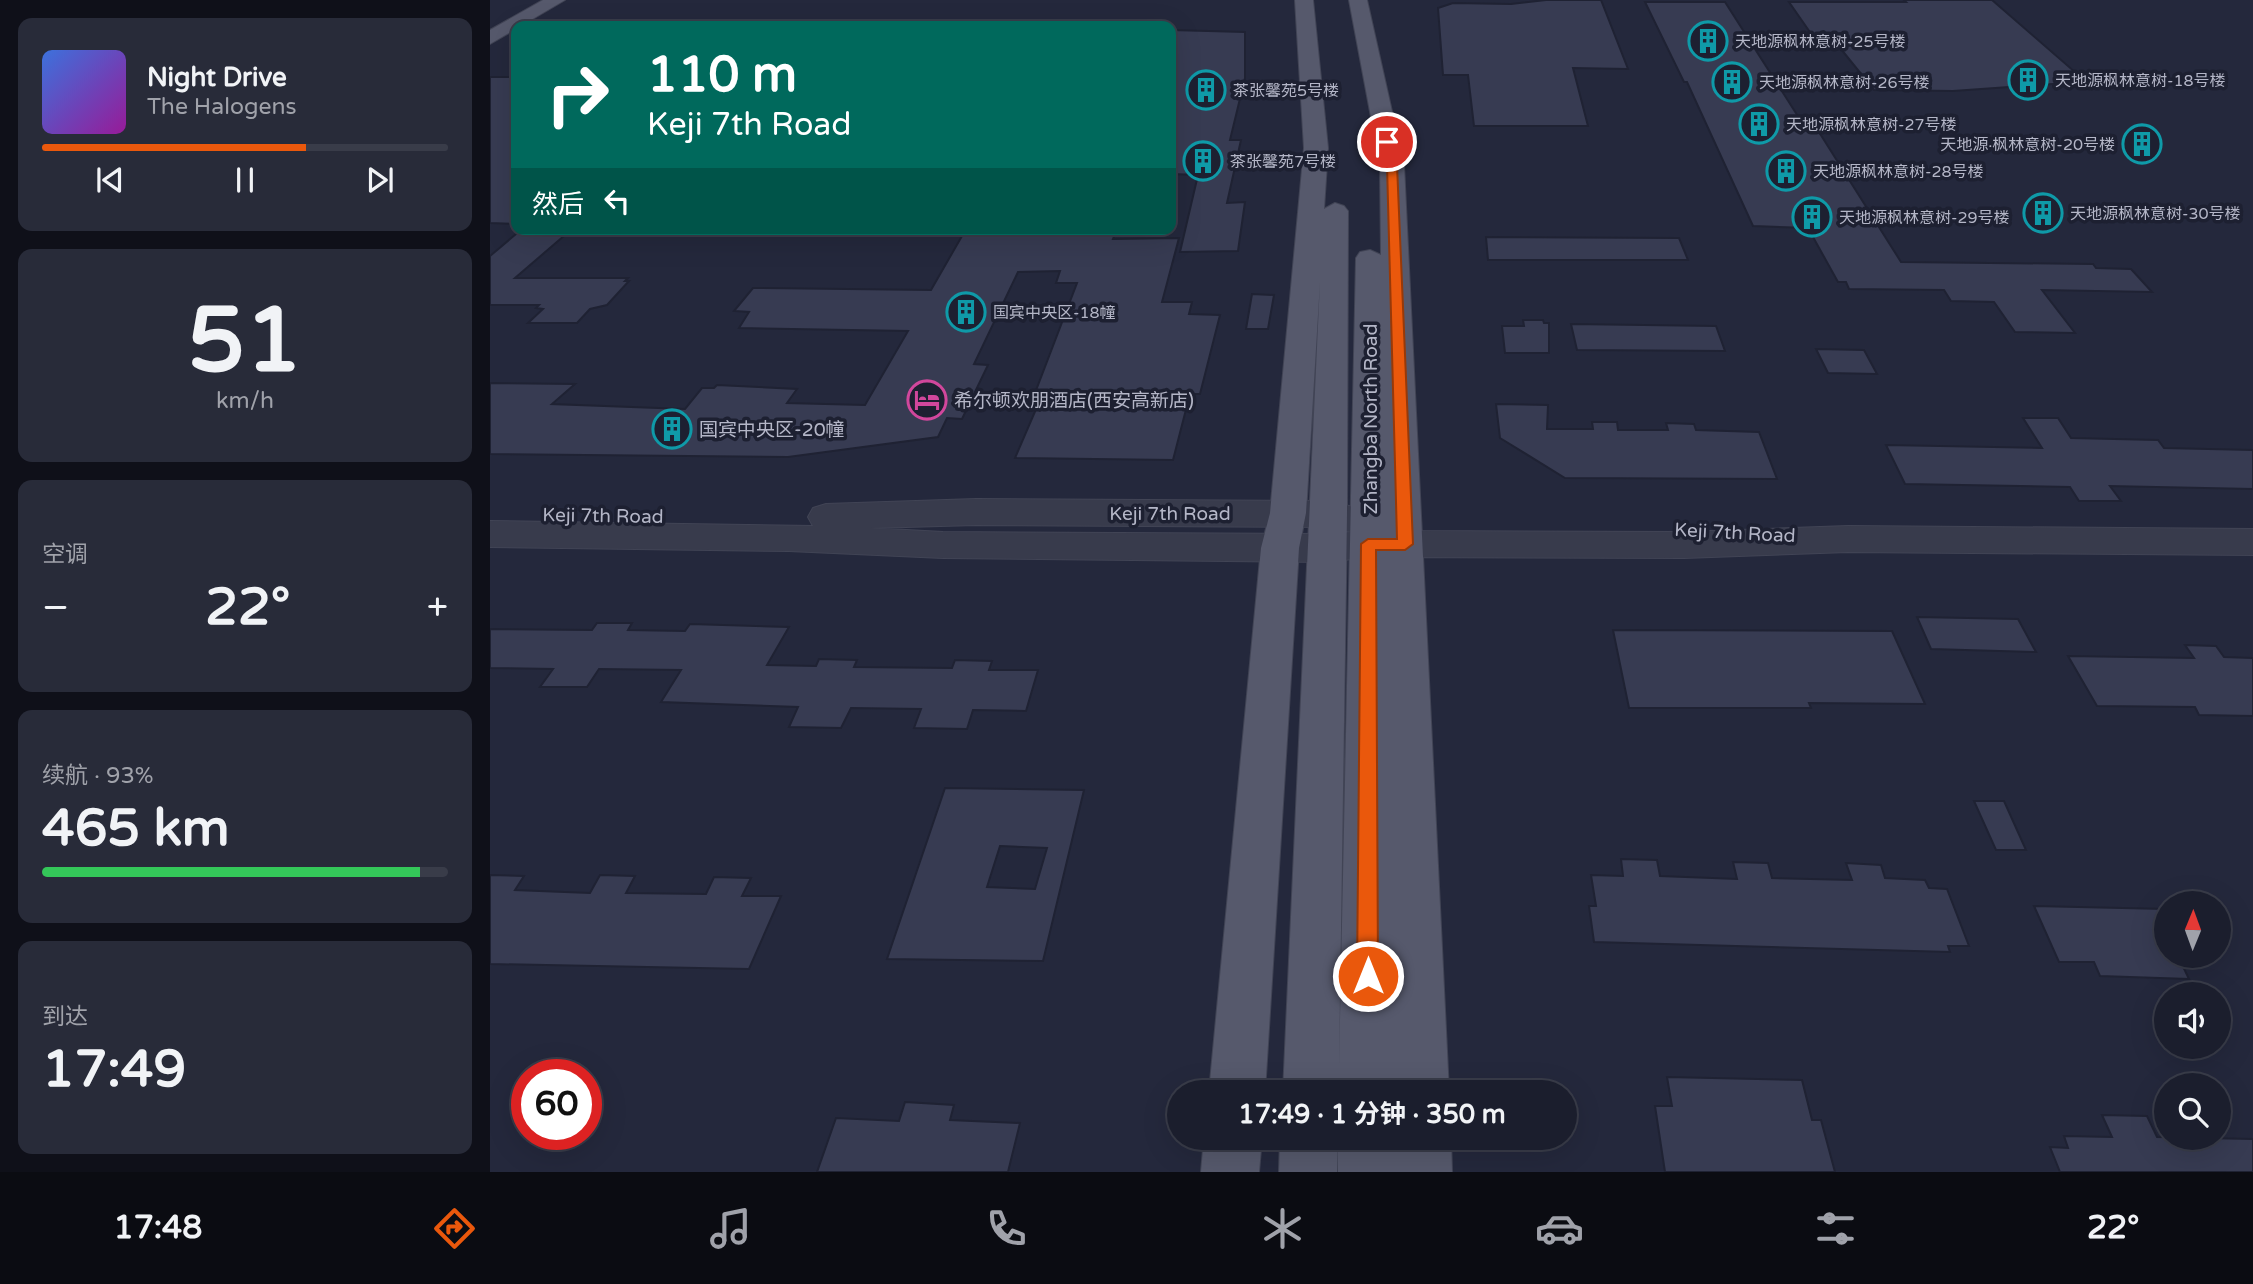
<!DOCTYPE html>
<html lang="zh">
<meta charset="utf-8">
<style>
body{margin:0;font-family:"Varela Round","Noto Sans SC",sans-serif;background:#282b39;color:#f1f3f6;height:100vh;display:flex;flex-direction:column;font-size:26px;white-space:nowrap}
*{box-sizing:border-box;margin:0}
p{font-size:23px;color:#a0a2aa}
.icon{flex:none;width:38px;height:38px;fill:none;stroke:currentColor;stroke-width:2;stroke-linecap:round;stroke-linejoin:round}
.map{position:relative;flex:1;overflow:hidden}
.drawer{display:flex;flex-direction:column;gap:18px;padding:18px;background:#0f1019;width:490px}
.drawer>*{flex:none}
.hud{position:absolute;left:21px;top:21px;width:665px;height:214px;border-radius:14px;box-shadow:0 7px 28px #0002,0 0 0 2px #393c49;background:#00695c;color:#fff;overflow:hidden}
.needle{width:46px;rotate:1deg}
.tools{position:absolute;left:1664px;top:891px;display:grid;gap:14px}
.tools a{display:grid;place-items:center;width:77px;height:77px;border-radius:50%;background:#1b1e2d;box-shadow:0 7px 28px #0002,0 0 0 2px #393c49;font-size:35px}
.speed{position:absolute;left:21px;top:1059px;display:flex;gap:14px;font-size:35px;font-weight:700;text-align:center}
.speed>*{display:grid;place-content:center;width:91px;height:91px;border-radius:50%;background:#1b1e2d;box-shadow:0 7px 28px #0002,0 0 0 2px #393c49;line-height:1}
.speed .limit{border:10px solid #d22;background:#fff;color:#111}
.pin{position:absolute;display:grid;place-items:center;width:60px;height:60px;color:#fff;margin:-30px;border:4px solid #fff;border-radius:50%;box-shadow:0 2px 7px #0007}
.me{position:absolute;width:77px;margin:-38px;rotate:0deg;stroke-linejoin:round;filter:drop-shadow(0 0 5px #0008)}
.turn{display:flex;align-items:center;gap:24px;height:147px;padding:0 21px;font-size:32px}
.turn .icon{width:91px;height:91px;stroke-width:2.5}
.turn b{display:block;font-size:49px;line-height:60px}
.then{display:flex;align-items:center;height:66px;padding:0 21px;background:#0003;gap:14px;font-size:26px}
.big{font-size:52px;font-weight:700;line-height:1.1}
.drawer .widget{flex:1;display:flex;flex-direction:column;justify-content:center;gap:10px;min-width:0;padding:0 24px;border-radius:14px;background:#282b39}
.drawer .dial{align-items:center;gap:0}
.dial b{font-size:91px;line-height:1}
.song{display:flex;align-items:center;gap:21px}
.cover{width:84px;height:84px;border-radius:10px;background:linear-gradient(135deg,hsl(220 70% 55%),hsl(300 70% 35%))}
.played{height:7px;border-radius:4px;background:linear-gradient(90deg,#ea580c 65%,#393c49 65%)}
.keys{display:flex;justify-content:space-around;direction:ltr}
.heat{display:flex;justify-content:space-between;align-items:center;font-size:38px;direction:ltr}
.charge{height:10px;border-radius:5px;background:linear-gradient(90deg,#34c759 93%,#393c49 0)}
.trip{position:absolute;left:677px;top:1080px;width:410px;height:70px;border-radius:35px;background:#1b1e2d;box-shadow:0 7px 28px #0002,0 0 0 2px #393c49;font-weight:700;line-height:70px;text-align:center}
.dock{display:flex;height:112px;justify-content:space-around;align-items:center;background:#0b0c12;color:#a0a2aa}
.dock .icon{width:49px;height:49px}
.dock .active{color:#ea580c}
.dock b{font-size:32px;color:#f1f3f6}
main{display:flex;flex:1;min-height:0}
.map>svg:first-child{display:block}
.building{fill:#373b52;stroke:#1f2233;stroke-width:2;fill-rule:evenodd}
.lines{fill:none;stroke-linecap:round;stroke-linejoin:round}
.minor-casing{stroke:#414455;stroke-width:2}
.major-casing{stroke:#414455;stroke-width:2}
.minor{fill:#383b4c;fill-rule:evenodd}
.major{fill:#56596c;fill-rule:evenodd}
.route{fill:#ea580c;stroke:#983908;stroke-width:2}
.labels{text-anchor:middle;stroke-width:7;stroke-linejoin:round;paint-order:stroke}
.far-poi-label{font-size:16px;fill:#b4b6c7;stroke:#1d2031;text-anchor:start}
.poi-label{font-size:19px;fill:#b4b6c7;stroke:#1d2031;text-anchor:start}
.street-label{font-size:19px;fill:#b4b6c7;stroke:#1d2031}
</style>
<main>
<section class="drawer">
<div class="widget">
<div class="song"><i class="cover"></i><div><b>Night Drive</b><p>The Halogens</p></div></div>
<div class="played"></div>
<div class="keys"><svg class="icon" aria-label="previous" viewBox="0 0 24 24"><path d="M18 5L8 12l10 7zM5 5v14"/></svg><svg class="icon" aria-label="pause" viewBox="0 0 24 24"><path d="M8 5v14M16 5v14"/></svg><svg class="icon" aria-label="next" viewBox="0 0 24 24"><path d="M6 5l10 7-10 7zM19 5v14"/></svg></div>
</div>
<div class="widget dial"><b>51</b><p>km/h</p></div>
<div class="widget"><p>空调</p>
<div class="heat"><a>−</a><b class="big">22°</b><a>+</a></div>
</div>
<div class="widget"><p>续航 · 93%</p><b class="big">465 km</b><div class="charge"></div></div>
<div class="widget"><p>到达</p><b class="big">17:49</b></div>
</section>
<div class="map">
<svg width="1763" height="1172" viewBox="0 0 1763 1172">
<rect width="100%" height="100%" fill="#24283c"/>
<!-- building -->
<path class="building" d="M1056 0H1111L1138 69 1083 68 1098 126H984L978 75H953L948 8 963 3 1021 4Z
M1414 0H1502L1593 79 1572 80 1576 83 1463 91 1384 90 1351 49 1331 48 1299 2H1416Z
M1155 2H1235L1311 121H1322L1411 262 1603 264 1606 268 1641 269 1662 292 1552 290 1585 333 1525 332 1504 302 1461 301 1454 290 1359 289 1356 282H1348L1318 228 1263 226 1197 82H1194Z
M681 30 755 32V78L740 140H751L737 203 755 202 748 251 690 252 708 175 681 174Z
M0 77H26V224L0 223Z
M32 229H82L25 278H138L135 281H139L117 305 100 309 87 323H38L53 309 46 308 49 305H0V256Z
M476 229H627L623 239 689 238 672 302H702L699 314 730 315 710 394H700L683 460 525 458 553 393H545L587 283H566L570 271 528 272 484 364 498 365 472 419 457 418 448 437 298 457 0 454V383L85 384 62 404 195 409 212 388H224L227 385 307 389 297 403 375 405 418 331 249 328 259 312 244 311 263 288 441 290Z
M996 237 1189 238 1198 260H998Z
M762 294 784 295 778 329H756Z
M1033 320H1053L1054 323H1059V353H1015L1012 326H1034Z
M1081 324 1226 326 1235 351 1087 350Z
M1326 349 1374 350 1387 374 1338 373Z
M1006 404 1058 405 1057 429H1103L1102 422H1127L1128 430H1178L1176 423 1204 424 1206 430 1269 432 1287 479 1075 478 1010 438Z
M1533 418H1568L1581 438 1668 440 1674 448 1763 450V489L1620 486 1631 501H1589L1580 487 1415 484 1396 445 1552 448Z
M1427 617 1528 619 1546 652 1441 649Z
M107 623H142L138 630 195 631 200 624 299 627 277 665 326 666 329 659 367 660 364 667 462 668 465 660 502 661 499 670H548L536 711 483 710 477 729 424 728 431 709 361 708 351 728 299 727 308 707 171 702 191 670 109 669 97 687H50L63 669 0 668V629L102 630Z
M1123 630 1402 631 1435 704 1319 703 1321 708H1139Z
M1695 645 1726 646 1734 657 1763 658V716L1709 715 1705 707 1607 706 1578 656 1704 658Z
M455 788 594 790 553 961 397 959ZM510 846 557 848 545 889 497 887Z
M1484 801H1514L1536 850H1506Z
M1131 859 1167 860 1170 876 1247 879 1243 862 1278 863 1282 878 1362 880 1356 863 1391 865 1395 878 1435 880 1439 888 1457 889 1479 946H1458L1460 952 1104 942 1099 906H1106L1101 875 1133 876Z
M0 875 34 876 25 890 100 893 110 875 145 876 136 893 216 894 224 877 261 878 252 896H291L259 969 0 964Z
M1544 906 1676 909V956H1688L1699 979 1610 976 1604 962H1569Z
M1177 1077 1312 1080 1322 1120H1331L1345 1172H1175L1165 1106H1182Z
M415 1102 464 1105 460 1120 530 1123 518 1172H327L346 1118 409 1121Z
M1612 1115 1657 1116 1667 1137 1763 1139V1172H1570L1560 1147 1578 1148 1574 1136 1622 1137Z"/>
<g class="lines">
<!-- minor casing -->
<g class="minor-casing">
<path id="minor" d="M486 499 839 501 879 511 912 512 925 516 930 525 927 531 1194 532 1358 526 1763 529V555L1358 552 1194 558 879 557 837 562 453 558 299 551 0 547V521L323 526 318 517 323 508 336 504ZM486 525 839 527 861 532 837 534 453 532 380 528Z"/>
</g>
<!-- major casing -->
<g class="major-casing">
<path id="major" d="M53 0H75L0 44V30Z
M805 0H823L838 148 834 209 845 203 854 206 858 211 857 514 849 1067 866 258 870 252 880 250 891 255 890 165 859 0H877L914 165 959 1092H793L830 282 816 513 809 548 775 1092H719L771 548 780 513 814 148Z
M714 1138H772L769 1172H711Z
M790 1138H848L847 1172H789Z
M848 1138H961L962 1172H848Z"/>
</g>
<!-- minor -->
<use href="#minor" class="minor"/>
<!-- major -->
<use href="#major" class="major"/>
</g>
<!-- route -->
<path class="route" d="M897 139 902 142 907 165 923 544 915 550H886L888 976 885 984 878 987 870 984 867 976 871 544 878 539H907L897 165 892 142Z"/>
<!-- icons -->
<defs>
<g id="building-ring" transform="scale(2.0125)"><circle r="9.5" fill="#1d2031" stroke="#0f9aa8" stroke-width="1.5"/><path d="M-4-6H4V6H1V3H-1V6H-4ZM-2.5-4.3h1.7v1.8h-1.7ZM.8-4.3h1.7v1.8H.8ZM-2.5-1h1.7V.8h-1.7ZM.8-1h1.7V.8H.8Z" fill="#0f9aa8"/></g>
<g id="hotel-ring" transform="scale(2.0125)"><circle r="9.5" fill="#1d2031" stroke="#d1479c" stroke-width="1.5"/><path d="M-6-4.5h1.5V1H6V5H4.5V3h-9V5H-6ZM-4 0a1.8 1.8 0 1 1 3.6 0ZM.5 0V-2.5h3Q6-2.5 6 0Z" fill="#d1479c"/></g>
</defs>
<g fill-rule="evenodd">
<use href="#building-ring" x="1218" y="41"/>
<use href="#building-ring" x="1538" y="80"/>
<use href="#building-ring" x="1242" y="82"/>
<use href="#building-ring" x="716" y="90"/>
<use href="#building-ring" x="1269" y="124"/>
<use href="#building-ring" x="1652" y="144"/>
<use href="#building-ring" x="713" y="161"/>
<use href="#building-ring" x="1296" y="171"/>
<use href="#building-ring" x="1553" y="213"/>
<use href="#building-ring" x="1322" y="217"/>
<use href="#building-ring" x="476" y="312"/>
<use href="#hotel-ring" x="437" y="400"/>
<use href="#building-ring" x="182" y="429"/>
</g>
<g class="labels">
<!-- far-poi labels -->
<g class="far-poi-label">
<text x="1245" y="47">天地源枫林意树-25号楼</text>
<text x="1565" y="86">天地源枫林意树-18号楼</text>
<text x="1269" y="88">天地源枫林意树-26号楼</text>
<text x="743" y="96">茶张馨苑5号楼</text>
<text x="1296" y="130">天地源枫林意树-27号楼</text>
<text x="1625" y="150" text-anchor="end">天地源·枫林意树-20号楼</text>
<text x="740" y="167">茶张馨苑7号楼</text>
<text x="1323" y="177">天地源枫林意树-28号楼</text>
<text x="1580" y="219">天地源枫林意树-30号楼</text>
<text x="1349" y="223">天地源枫林意树-29号楼</text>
<text x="503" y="318">国宾中央区-18幢</text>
</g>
<!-- poi labels -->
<g class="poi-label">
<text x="464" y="407">希尔顿欢朋酒店(西安高新店)</text>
<text x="209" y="436">国宾中央区-20幢</text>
</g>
<!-- street labels -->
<g class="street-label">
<text transform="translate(880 419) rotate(-90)" y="7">Zhangba North Road</text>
<text x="680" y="520">Keji 7th Road</text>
<text transform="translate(113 515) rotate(1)" y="7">Keji 7th Road</text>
<text transform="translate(1245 532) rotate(3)" y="7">Keji 7th Road</text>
</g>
</g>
</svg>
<div class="tools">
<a><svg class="needle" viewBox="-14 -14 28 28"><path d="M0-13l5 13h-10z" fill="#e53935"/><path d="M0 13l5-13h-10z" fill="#a0a2aa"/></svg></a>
<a><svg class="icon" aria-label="sound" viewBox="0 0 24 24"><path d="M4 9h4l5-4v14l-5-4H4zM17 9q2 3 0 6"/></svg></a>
<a><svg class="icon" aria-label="search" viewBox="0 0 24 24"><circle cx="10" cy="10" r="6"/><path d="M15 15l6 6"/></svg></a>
</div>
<div class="speed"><div class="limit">60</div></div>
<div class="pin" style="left:897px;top:142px;background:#d93025"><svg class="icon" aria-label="arrive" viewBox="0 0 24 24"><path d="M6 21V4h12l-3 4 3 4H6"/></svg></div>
<svg class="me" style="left:878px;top:976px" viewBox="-20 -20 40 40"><circle r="17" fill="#ea580c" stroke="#fff" stroke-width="3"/><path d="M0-11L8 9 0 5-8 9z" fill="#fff"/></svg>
<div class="trip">17:49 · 1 分钟 · 350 m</div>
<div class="hud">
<div class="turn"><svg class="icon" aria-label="right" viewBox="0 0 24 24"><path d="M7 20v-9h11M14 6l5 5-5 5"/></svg><div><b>110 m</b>Keji 7th Road</div></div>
<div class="then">然后<svg class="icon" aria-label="left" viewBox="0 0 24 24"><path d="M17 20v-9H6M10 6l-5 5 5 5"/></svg></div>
</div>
</div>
</main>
<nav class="dock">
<b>17:48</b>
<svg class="icon active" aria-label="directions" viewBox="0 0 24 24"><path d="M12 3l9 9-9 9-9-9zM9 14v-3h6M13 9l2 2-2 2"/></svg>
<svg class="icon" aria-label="music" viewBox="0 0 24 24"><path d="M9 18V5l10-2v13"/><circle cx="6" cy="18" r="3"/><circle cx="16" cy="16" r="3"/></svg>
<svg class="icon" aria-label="phone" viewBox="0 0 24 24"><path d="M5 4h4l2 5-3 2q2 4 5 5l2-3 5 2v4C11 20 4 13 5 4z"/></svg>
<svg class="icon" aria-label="climate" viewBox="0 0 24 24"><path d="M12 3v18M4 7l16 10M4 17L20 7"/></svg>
<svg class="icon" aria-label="car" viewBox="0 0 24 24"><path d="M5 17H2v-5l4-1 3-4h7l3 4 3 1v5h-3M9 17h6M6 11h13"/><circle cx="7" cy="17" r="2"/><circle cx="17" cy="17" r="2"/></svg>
<svg class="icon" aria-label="filters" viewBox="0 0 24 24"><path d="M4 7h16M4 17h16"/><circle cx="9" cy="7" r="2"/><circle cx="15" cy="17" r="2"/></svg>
<b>22°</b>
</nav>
